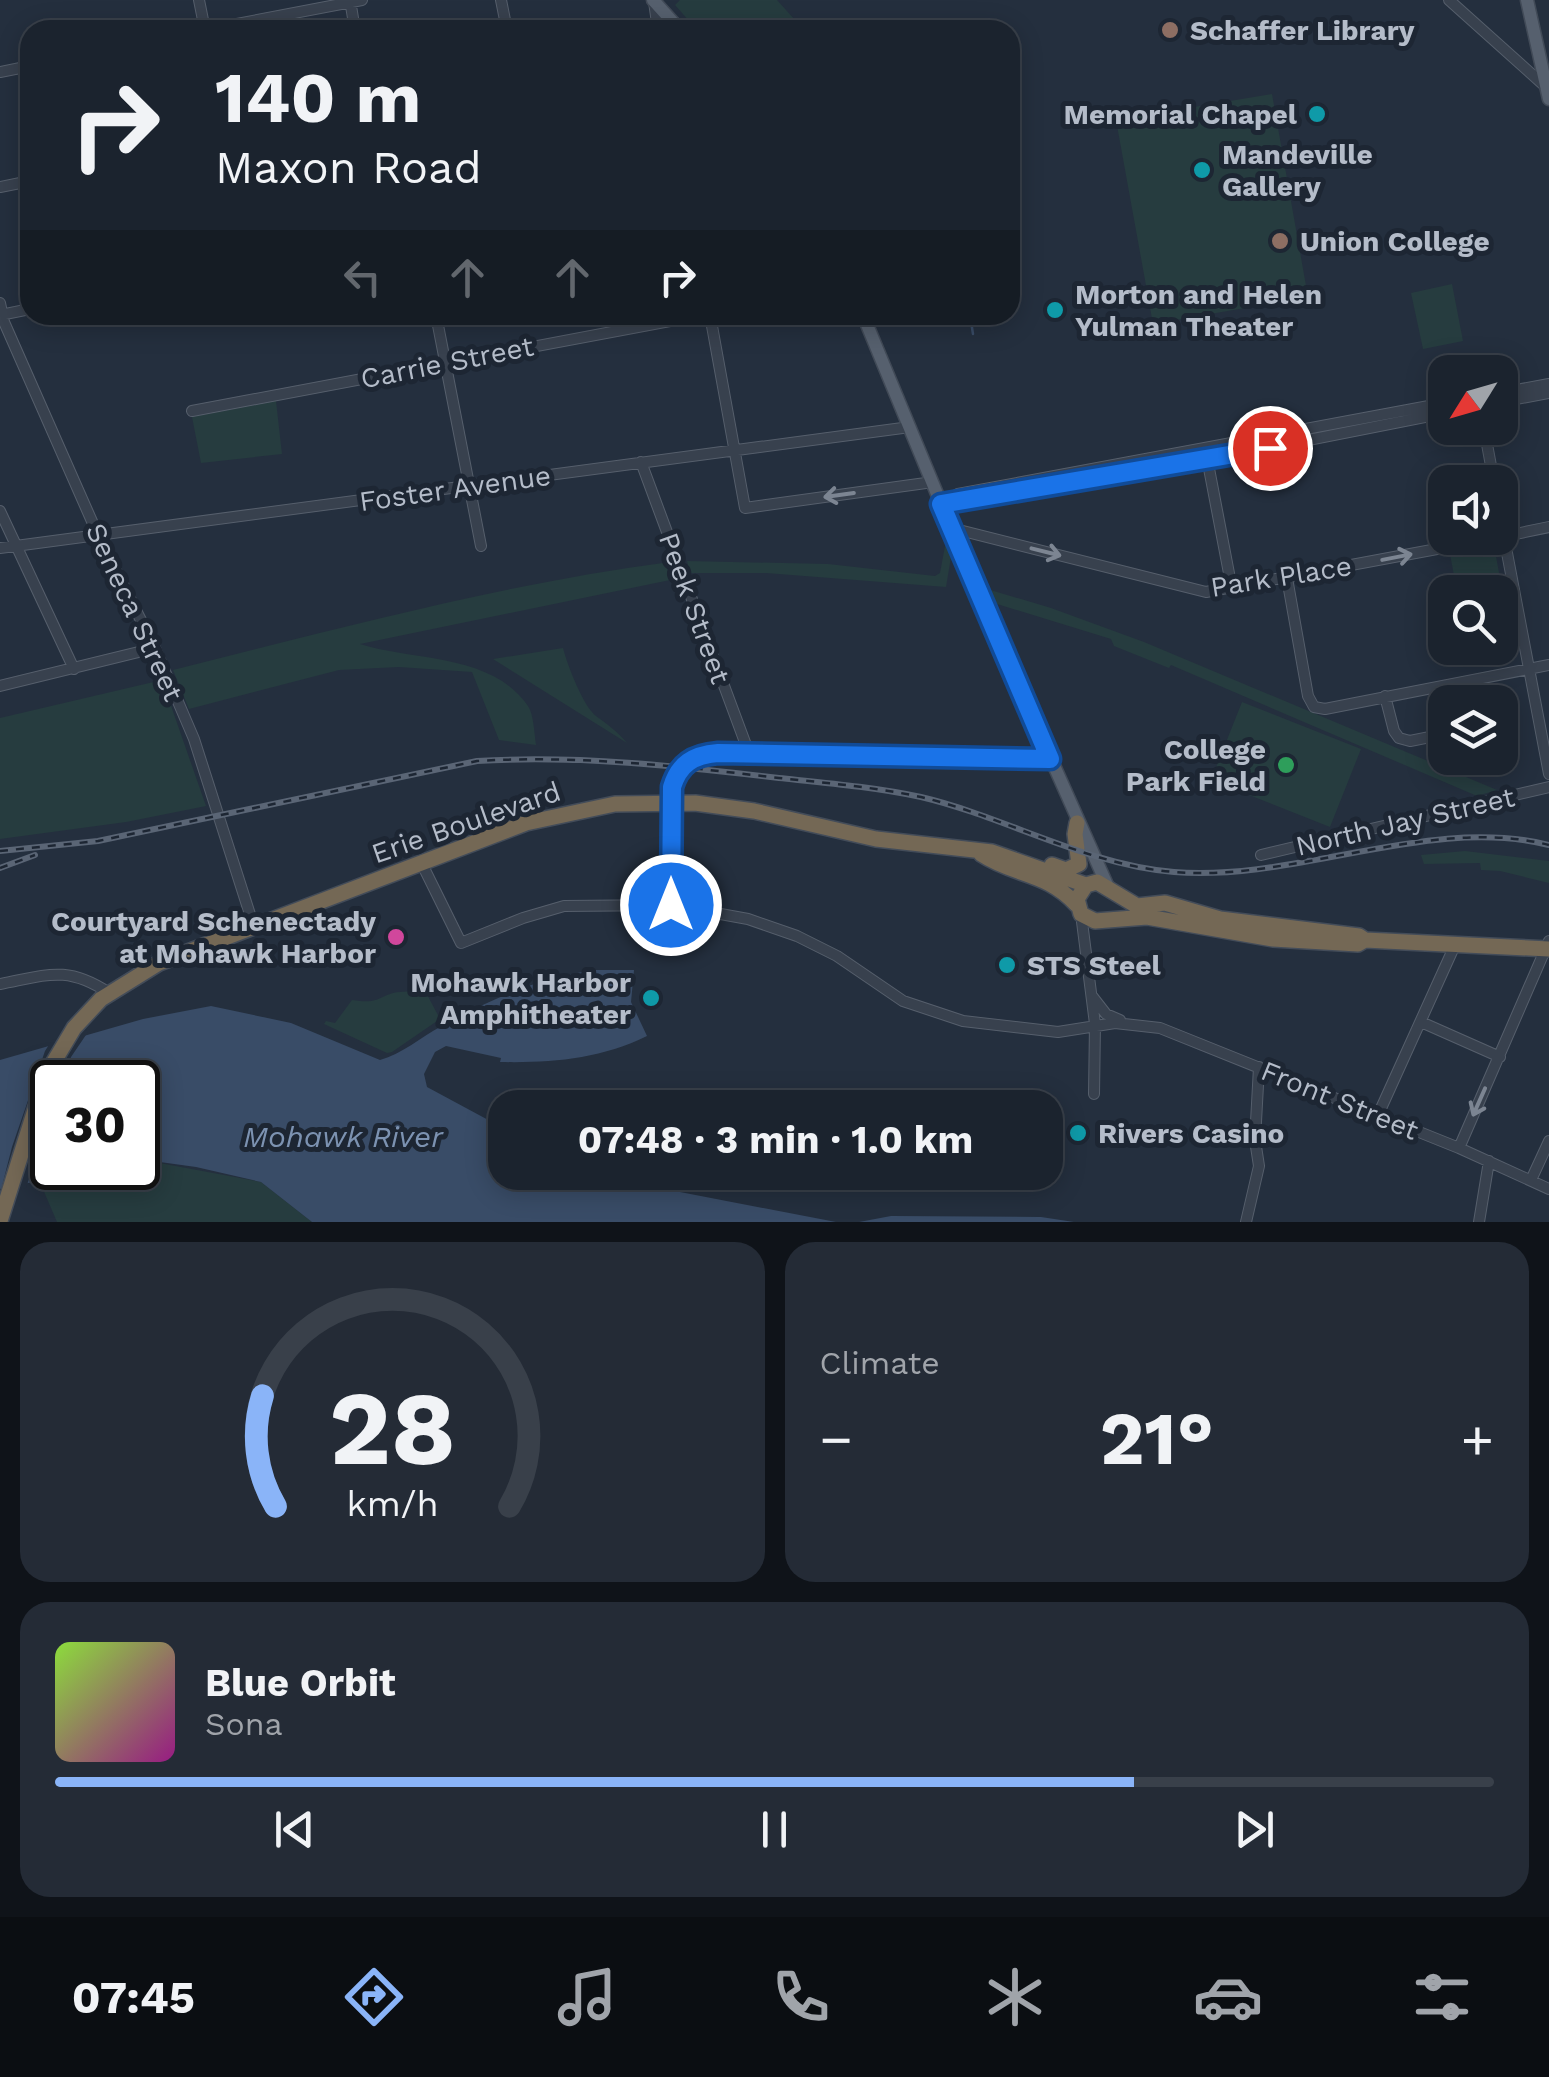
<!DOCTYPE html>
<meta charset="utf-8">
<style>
body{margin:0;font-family:"Work Sans",sans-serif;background:#242b36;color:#f1f3f6;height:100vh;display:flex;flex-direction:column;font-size:38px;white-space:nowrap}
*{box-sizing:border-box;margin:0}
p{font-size:32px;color:#a0a4aa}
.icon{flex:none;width:55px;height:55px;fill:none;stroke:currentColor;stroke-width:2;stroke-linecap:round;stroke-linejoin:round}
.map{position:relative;height:1222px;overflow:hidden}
.sheet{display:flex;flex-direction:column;gap:20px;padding:20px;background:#0f1319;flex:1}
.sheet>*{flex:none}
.top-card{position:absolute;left:20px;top:20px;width:1000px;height:305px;border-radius:30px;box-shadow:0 5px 25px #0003,0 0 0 2px #39404a;background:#1b232e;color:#f1f3f6;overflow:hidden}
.needle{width:65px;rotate:233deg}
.tools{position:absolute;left:1428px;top:355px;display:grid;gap:20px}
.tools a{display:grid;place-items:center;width:90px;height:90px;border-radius:20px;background:#1b232e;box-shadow:0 5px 25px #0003,0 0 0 2px #39404a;font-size:50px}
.speed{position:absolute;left:30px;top:1060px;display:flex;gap:20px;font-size:50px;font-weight:700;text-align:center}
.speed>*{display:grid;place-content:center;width:130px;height:130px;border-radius:50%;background:#1b232e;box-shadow:0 5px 25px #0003,0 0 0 2px #39404a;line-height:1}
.speed .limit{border:5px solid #111;border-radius:15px;background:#fff;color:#111}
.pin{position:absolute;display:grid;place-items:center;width:85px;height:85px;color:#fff;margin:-42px;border:5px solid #fff;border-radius:50%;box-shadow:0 2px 10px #0007}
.me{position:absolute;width:110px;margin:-55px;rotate:0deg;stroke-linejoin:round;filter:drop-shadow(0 0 8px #0008)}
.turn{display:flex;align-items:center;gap:35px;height:210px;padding:0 30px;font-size:45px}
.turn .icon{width:130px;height:130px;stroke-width:2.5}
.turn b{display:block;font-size:70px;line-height:85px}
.lanes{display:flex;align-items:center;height:95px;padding:0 30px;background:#0003;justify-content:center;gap:50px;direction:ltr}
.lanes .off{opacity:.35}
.big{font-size:75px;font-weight:700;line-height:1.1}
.sheet .tile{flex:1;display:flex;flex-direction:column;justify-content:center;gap:15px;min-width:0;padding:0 35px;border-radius:30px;background:#242b36}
.sheet .dial{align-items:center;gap:0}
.dial svg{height:260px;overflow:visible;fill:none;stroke:#39404a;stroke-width:7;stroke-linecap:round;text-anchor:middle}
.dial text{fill:#f1f3f6;stroke:none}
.song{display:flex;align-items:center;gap:30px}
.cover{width:120px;height:120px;border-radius:15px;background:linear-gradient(135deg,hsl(90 70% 55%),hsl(310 70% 35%))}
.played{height:10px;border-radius:5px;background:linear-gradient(90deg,#8ab4f8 75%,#39404a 75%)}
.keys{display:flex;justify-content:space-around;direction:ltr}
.heat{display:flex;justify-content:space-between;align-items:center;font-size:55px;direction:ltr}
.sheet .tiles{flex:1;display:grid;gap:20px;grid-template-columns:1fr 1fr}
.tile:last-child{grid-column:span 2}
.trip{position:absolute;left:488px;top:1090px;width:575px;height:100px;border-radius:30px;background:#1b232e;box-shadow:0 5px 25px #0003,0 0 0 2px #39404a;font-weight:700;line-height:100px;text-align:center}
.dock{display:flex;height:160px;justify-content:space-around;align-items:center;background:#0b0e12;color:#a0a4aa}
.dock .icon{width:70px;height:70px}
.dock .active{color:#8ab4f8}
.dock b{font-size:45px;color:#f1f3f6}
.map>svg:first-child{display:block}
.green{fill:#263c3f}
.water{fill:#394c67}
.pier{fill:#242f3e}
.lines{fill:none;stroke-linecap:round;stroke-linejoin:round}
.stream{stroke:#394c67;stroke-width:2.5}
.minor-casing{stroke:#565f6c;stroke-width:12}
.major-casing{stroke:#414a57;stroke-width:15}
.highway-casing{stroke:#434c59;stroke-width:18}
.minor{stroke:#38414e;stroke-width:10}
.major{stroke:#56606e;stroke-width:12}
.highway{stroke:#746855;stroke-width:15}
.rail-casing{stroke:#5a6575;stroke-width:6}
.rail{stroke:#1d2633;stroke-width:2.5;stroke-dasharray:8;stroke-linecap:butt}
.oneway{stroke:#7c8592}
.route-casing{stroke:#114b97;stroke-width:25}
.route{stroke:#1a73e8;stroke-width:18}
.education-dot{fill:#8d6e63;stroke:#1d2633;stroke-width:4}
.culture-dot{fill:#0f9aa8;stroke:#1d2633;stroke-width:4}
.leisure-dot{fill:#2e9e5b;stroke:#1d2633;stroke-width:4}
.hotel-dot{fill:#d1479c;stroke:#1d2633;stroke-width:4}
.labels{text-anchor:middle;stroke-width:10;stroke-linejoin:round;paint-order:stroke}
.poi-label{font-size:28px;font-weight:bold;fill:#b4bcc9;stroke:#1d2633;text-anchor:start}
.street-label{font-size:28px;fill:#b4bcc9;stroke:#1d2633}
.water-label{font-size:30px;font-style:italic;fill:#7c92b1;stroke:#1d2633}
</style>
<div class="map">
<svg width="1549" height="1222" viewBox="0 0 1549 1222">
<rect width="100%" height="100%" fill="#242f3e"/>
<!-- green -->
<path class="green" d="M680 0H777L804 30H697L675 5Z
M1272 94 1308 297 1153 324 1116 120Z
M1452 284 1463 341 1423 349 1411 293Z
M276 401 282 454 201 463 192 417Z
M949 544 952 551 946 587 766 573H690L687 561 828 564 935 576 940 573 945 546Z
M1494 546 1505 604 1500 605V592H1457L1450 554Z
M670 562 675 579 360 644C412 661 492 653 528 706 534 715 534 733 536 745L499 740 472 672 399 667 339 670 189 709 173 670C337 629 502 584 670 562Z
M987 589 1051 608 1144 642 1497 790 1477 796 1171 665 1169 668 1114 646 1111 639 997 604 992 601Z
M563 648C567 664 583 706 596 716 608 725 617 731 627 743L493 659Z
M162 680 206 806 126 822 0 839V718Z
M1242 702 1361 749 1330 827 1211 780Z
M1465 851 1549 861V883L1500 871 1481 870 1480 863 1424 864 1421 855Z
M423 987 440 1019 392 1052 387 1053 324 1024 326 1021 335 1023 352 1000C383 1005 378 994 400 992 410 991 413 992 423 987Z
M138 1159 261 1182 312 1222H57L39 1180 99 1168H138Z"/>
<!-- water -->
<path class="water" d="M596 970H634L631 1002 647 1036C600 1059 552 1063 500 1062L501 1058 446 1046 435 1052 424 1074 427 1087 505 1129V1172L599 1173 618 1180 836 1222H312L261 1182 196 1167 138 1159V1082H52V1168H99L0 1189V1060L143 1019 211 1006 291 1023 380 1060C402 1054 421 1037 442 1026 491 999 540 977 596 970Z
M891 1216 1041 1217 1074 1222H859Z"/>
<!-- pier -->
<path class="pier" d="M90 1029 71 1057 61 1082H52V1109L26 1188 0 1194 12 1147 45 1051 52 1040Z"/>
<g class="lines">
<!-- stream -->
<path class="stream" d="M970 315 973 334"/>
<!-- minor casing -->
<g class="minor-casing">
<path id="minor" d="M199 0 205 30
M350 0 355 30
M501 0 507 30
M1449 0 1546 87
M654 2 658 30
M205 30 362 0
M0 72 30 66
M0 187 30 181
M0 303 4 322 98 535 155 648 194 739 254 927
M0 315 30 309
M436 315 481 546
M710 315 745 508 933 482
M1500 393 1549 384
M1500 402 1549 393
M192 411 702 315
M1484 428 1494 482
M1207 458 1232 589
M641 462 749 753
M941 504 958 494 1445 403
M942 504 1208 460 1445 413
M0 511 74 669
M1500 516 1549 774
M951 528 1206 592 1496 538
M1501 537 1549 527
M0 548 910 427
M1287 578 1308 696 1314 707 1325 709 1549 665
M0 686 155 648
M1385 696 1394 731 1399 738 1410 741 1445 734
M1261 855 1549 787
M421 862 461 943 523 918 564 906 671 905 748 919 797 936 837 956 903 1001 963 1021 1058 1032 1115 1023 1160 1028 1459 1148 1549 1189
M671 905V787C680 764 693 754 717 753L1050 759
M1081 914 1095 1024 1094 1094
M0 984C47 975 67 965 109 993
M1092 996 1106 1014 1120 1020
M1421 1022 1500 1057
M1378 1115 1455 945
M1459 1148 1549 941
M1531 1180 1549 1141
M1246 1222 1259 1166 1255 1140 1259 1067
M1479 1222 1489 1161"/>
</g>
<!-- major casing -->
<g class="major-casing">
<path id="major" d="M653 0 680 30
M1527 0 1549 99
M863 315 988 617 1108 887"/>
</g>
<!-- highway casing -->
<g class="highway-casing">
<path id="highway" d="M981 854C1016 877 1045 871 1077 905
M1052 865 1066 870 1079 864 1075 834 1077 823
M1365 940 1358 944 1273 939 1147 917 1095 921 1081 914 1077 899 1086 885 1097 882 1137 906 1165 903 1220 919 1359 936 1365 940 1549 949
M0 1221 46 1075 74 1028 101 999 159 963 526 823 615 804 695 803 754 811 876 839 992 852 1086 885"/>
</g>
<!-- minor -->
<use href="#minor" class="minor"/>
<!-- major -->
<use href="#major" class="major"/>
<!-- highway -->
<use href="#highway" class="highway"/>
<!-- rail casing -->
<g class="rail-casing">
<path id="rail" d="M0 851 98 841 477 761C578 755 678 766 779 778 827 783 874 787 921 797 1006 817 1086 865 1174 872 1297 882 1431 815 1549 845
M0 868 35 855"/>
</g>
<!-- rail -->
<use href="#rail" class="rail"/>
</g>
<!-- one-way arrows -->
<defs><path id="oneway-shaft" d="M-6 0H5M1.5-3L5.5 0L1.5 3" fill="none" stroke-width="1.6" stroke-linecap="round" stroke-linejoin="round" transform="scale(2.5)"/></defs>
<g class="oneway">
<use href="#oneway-shaft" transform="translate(839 495) rotate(172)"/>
<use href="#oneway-shaft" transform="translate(1046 552) rotate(14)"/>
<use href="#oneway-shaft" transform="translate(1397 557) rotate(-11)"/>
<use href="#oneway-shaft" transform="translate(1479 1102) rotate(114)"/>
</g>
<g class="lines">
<!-- route casing -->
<g class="route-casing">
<path id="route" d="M671 905 672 787C679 764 693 755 718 753L1050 759 941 504 1270 448"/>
</g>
<!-- route -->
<use href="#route" class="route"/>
</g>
<!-- markers -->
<g class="education-dot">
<circle cx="1170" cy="30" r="10"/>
<circle cx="1280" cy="241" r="10"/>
</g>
<g class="culture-dot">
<circle cx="1317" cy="114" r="10"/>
<circle cx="1202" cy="170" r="10"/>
<circle cx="1055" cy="310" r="10"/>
<circle cx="1007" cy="965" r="10"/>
<circle cx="651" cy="998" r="10"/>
<circle cx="1078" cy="1133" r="10"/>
</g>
<circle class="leisure-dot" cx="1286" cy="765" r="10"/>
<circle class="hotel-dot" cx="396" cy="937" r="10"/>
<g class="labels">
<!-- poi labels -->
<g class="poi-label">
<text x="1190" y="40">Schaffer Library</text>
<text x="1297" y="124" text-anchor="end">Memorial Chapel</text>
<text x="1222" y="164">Mandeville<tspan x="1222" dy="32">Gallery</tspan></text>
<text x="1300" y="251">Union College</text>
<text x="1075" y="304">Morton and Helen<tspan x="1075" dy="32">Yulman Theater</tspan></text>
<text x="1266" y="759" text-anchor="end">College<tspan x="1266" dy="32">Park Field</tspan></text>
<text x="376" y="931" text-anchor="end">Courtyard Schenectady<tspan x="376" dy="32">at Mohawk Harbor</tspan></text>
<text x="1027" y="975">STS Steel</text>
<text x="631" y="992" text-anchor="end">Mohawk Harbor<tspan x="631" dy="32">Amphitheater</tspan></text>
<text x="1098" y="1143">Rivers Casino</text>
</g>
<!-- street labels -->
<g class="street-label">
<text transform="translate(447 362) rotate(-11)" y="10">Carrie Street</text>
<text transform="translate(455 488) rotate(-8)" y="10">Foster Avenue</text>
<text transform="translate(1281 576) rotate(-9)" y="10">Park Place</text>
<text transform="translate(695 608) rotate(70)" y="10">Peek Street</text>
<text transform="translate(135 612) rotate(65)" y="10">Seneca Street</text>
<text transform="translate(1405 821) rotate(-13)" y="10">North Jay Street</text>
<text transform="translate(466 822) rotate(-19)" y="10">Erie Boulevard</text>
<text transform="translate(1340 1100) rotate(22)" y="10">Front Street</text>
</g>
<!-- water labels -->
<g class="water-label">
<text x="343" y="1147">Mohawk River</text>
</g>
</g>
</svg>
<div class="tools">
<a><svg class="needle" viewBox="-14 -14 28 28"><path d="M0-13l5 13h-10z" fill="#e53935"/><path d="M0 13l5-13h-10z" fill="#a0a4aa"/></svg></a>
<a><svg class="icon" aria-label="sound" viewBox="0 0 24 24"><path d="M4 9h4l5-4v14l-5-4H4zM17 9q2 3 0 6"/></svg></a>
<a><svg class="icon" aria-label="search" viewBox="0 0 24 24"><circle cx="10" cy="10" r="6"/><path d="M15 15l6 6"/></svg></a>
<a><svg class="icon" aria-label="layers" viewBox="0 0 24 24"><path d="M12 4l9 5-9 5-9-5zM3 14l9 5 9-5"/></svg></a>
</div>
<div class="speed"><div class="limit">30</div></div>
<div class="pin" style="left:1270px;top:448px;background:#d93025"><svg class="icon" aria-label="arrive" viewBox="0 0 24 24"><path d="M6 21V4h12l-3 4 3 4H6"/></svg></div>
<svg class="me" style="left:671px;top:905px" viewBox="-20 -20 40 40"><circle r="17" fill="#1a73e8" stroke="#fff" stroke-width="3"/><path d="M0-11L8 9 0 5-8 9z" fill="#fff"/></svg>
<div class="trip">07:48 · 3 min · 1.0 km</div>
<div class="top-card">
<div class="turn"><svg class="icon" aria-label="right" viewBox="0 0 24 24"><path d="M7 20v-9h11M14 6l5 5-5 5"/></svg><div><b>140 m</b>Maxon Road</div></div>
<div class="lanes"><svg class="icon off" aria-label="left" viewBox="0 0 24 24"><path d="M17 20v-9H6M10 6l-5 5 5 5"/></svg><svg class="icon off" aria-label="ahead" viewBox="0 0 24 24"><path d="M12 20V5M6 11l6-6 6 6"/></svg><svg class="icon off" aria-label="ahead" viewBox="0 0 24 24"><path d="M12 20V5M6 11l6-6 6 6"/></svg><svg class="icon" aria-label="right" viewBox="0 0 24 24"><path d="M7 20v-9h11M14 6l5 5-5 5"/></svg></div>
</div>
</div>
<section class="sheet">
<div class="tiles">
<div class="tile dial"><svg viewBox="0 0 100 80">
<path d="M14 69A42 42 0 1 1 86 69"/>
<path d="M14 69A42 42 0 0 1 10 35" stroke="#8ab4f8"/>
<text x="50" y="56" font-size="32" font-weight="700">28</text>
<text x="50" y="72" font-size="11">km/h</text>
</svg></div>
<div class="tile"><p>Climate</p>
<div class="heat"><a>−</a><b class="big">21°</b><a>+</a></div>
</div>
<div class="tile">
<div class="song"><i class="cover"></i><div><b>Blue Orbit</b><p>Sona</p></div></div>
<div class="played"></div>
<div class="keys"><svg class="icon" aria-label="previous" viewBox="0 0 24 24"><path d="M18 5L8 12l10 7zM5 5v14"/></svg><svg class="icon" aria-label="pause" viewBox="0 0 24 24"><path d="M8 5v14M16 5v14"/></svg><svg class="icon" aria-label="next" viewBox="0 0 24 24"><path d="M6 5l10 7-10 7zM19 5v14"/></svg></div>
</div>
</div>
</section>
<nav class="dock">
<b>07:45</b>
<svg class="icon active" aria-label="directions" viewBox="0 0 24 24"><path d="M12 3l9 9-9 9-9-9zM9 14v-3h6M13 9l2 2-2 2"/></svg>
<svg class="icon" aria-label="music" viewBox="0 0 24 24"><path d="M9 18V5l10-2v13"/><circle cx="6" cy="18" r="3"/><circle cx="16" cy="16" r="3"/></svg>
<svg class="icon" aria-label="phone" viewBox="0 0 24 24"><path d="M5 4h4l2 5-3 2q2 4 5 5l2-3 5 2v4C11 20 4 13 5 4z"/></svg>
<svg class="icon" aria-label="climate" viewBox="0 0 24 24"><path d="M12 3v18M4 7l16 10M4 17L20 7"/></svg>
<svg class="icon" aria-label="car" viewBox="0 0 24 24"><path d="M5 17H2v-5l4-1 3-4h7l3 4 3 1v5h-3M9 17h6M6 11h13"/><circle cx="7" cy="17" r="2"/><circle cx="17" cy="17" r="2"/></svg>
<svg class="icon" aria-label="filters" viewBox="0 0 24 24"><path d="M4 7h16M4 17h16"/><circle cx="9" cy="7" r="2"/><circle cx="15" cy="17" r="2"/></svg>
</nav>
